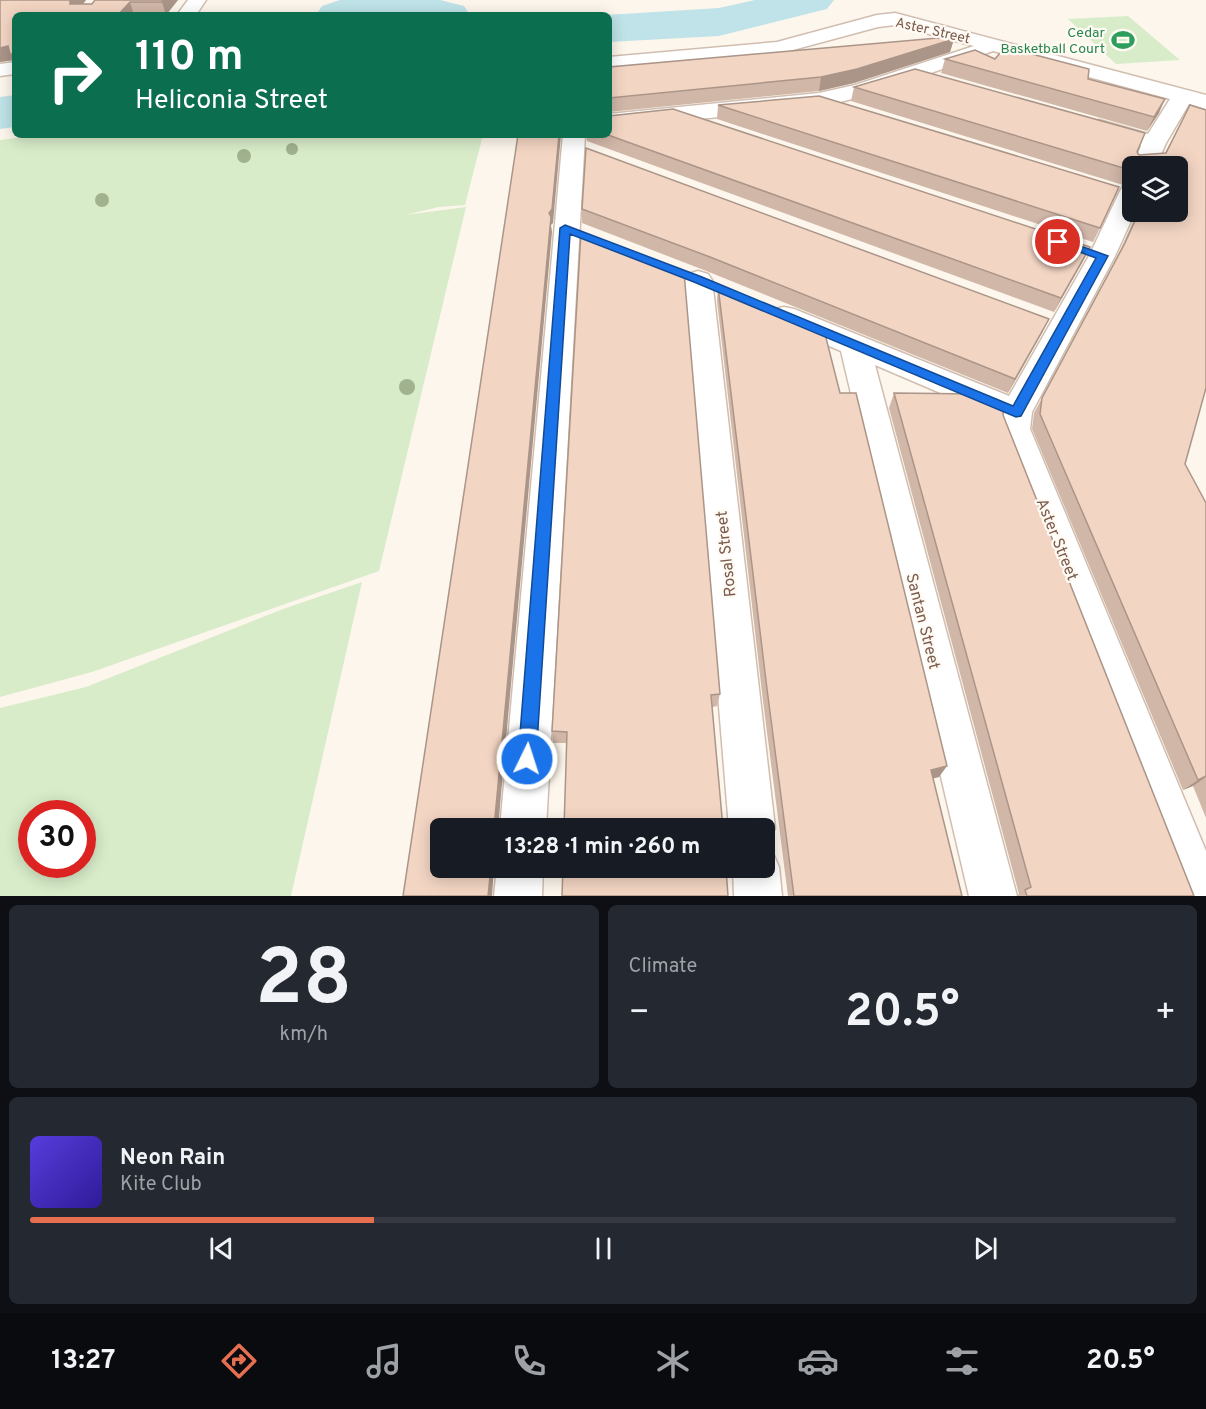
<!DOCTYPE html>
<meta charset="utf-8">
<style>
body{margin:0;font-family:Overpass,sans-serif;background:#242831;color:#f1f3f6;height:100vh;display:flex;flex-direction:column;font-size:22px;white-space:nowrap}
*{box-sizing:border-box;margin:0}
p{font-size:20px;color:#9ea1a6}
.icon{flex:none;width:33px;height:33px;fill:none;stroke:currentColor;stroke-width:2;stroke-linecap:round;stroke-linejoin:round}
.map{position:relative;height:896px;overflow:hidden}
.panel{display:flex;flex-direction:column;gap:9px;padding:9px;background:#0d0f14;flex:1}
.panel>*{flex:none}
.hud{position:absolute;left:12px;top:12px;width:600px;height:126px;border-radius:9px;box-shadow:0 3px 15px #0003;background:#0b6e4f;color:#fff;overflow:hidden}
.fabs{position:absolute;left:1122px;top:156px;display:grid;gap:12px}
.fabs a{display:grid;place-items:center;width:66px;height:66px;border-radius:9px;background:#171b24;box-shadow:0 3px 15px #0003;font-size:30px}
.speed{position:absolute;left:18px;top:800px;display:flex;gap:12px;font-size:30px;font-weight:700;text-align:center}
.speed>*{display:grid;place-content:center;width:78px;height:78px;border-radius:50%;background:#171b24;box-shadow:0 3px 15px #0003;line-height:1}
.speed .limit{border:9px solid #d22;background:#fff;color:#111}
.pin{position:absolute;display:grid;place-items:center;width:51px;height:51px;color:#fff;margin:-26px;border:3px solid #fff;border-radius:50%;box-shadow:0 2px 6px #0007}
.me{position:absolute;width:66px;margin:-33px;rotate:4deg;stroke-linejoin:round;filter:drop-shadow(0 0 4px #0008)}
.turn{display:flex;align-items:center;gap:21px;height:126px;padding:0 24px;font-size:27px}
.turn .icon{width:78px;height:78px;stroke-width:2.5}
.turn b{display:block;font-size:42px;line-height:51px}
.big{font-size:45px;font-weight:700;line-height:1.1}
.panel .tile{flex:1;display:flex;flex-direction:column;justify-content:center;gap:9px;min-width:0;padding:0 21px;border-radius:9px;background:#242831}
.panel .dial{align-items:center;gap:0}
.dial b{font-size:78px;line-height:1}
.song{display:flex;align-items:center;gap:18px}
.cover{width:72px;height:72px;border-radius:9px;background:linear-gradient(135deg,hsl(250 70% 55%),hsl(250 70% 35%))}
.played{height:6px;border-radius:3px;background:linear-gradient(90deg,#e76f51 30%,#363941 30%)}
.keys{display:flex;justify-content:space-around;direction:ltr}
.heat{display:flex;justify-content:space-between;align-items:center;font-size:33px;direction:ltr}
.panel .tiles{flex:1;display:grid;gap:9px;grid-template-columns:1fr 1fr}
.tile:last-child{grid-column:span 2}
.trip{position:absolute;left:430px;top:818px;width:345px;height:60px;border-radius:9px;background:#171b24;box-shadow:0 3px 15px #0003;font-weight:700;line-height:60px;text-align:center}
.tabs{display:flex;height:96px;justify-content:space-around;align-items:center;background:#090b0e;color:#9ea1a6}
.tabs .icon{width:42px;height:42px}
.tabs .on{color:#e76f51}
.tabs b{font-size:27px;color:#f1f3f6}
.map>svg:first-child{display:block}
.green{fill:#d8ecc9;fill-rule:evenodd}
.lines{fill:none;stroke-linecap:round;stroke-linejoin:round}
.river{fill:#bfe3e8;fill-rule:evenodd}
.street-casing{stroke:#d1beb0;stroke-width:3}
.street{fill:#fff;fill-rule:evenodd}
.tree{fill:#a0b28e}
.wall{fill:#d1b7a8}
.shaded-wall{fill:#aa9588}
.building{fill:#f3d5c3;stroke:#aa9588;stroke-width:1.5}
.route{fill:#1a73e8;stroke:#114b97;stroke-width:1.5}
.labels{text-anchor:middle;stroke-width:4.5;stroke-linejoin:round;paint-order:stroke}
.far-street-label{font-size:14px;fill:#7a5c4d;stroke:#fffaf3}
.far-leisure-label{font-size:14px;fill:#27864d;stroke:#fffaf3;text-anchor:end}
.street-label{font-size:16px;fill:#7a5c4d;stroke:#fffaf3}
</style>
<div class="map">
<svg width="1206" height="896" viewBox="0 0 1206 896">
<rect width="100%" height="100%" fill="#fdf6ec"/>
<!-- green -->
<path class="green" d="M1128 16 1180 60 1116 64 1068 19Z
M42 135H483L465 205 439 207 405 215 466 207 379 571 92 672 0 697V140Z
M362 582 291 896H0V708L86 687 283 609ZM32 813H82V864H32Z"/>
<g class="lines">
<!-- river -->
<path class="river" d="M340 0H440L464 6 470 15H316L322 6Z
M755 0H834L827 9 719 36 609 42V15H606L719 8Z
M15 95V127L0 129V97Z"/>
<!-- street casing -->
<g class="street-casing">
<path id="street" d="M188 0H206L196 15H177Z
M895 13 1206 95V109L1189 104 1166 143 1156 166 1132 167 1141 146 1091 132 1088 127 1091 122 1099 120 1148 134 1170 99 993 51 869 95 819 107 609 128V114L819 93 855 85 974 46 895 25 878 27 778 54 609 69V57L777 42 877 15Z
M15 62V74L0 76V64Z
M563 135H585L546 828H500Z
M1132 184V212H1135L1115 256 1032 412 1030 429 1206 851V896H1177L998 429 999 418 875 365 1017 896H969L841 351 774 323 770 316 774 309 784 307 794 309 1009 396 1089 256 1120 191 1123 186Z
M698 271 708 274 712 280 775 828 768 844 765 845V828H729L684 280 688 274Z
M765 847 772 851 779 867 782 896H734L733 867H765Z
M497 867H543L542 896H494Z"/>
</g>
<!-- street -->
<use href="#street" class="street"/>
</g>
<!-- trees -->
<g class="tree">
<circle cx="292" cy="149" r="6"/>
<circle cx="244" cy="156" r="7"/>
<circle cx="102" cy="200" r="7"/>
<circle cx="407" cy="387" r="8"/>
</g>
<!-- wall -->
<path class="wall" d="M0 0H86L83 4H92L95 0H178L166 15H15V63L14 60 0 62Z
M954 39 950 52 854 83 819 91 609 112V67Z
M945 59H995L1088 79 1159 113 1147 131 941 73Z
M915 69 1145 133 1137 152 1139 155 1165 153 1190 105 1206 110V388L1185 464 1206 503V818L1193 786 1183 790 1032 429 1034 413 1117 257 1137 213 1136 212H1178V166H1132V183L1131 182 1123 185 851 101 854 87Z
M718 105 1100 228 1093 242 717 119Z
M586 135H609L1083 261 1054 312 587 141Z
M582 209 1049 319 1008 393 709 272 582 223Z
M581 232 720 694 717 706 567 743H553L552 731Z
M718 286 840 393 939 777 933 778 962 896H788L763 701 717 301Z
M894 393 1003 415 1194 896H1016L1019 894 889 408Z"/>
<!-- shaded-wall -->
<path class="shaded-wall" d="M70 0H86L75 14 70 4Z
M163 0H178L166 15 162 2Z
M130 2 134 15H118Z
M954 39 950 52 854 83 819 91 821 77Z
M8 46 14 60 0 62V48Z
M1165 99 1159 113 1147 131 1154 117Z
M559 135H561L553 223 551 225 552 232 498 828H494L549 213Z
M1130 170H1132V179L1131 182 1123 185Z
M1090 247 1083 261 1054 312 1061 298Z
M1049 319 1042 333 1008 393 1015 379Z
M947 766 939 777 923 781 931 770Z
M1206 777 1193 786 1183 790 1198 780Z
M491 867H494L492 896H488Z"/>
<!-- building -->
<path class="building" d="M0 0H70V4H92L95 0H163L162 2H130L118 15H15L14 54H10L8 46 0 48Z
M949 37 954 39 857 69 821 77 609 98V67Z
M1005 47 1089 69 1088 79 1165 99 1154 117 945 59 975 50 995 59Z
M915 69 1145 133 1137 152 1139 155 1166 153 1190 105 1206 110V388L1185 464 1206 503V776L1198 780 1040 414 1042 398 1125 243 1139 212H1178V166H1132V170H1130L854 87Z
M819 96 1119 187 1100 228 718 105Z
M673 109 1090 247 1061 298 608 135H609V116Z
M518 135H559L552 209 549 213 551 217 494 828H441V867H491L488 896H403Z
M586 148 1049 319 1015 379 710 257 582 209Z
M581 232 684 272 720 694 711 695 723 828H564L567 732 552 731Z
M718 286 824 330 840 393H856L947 766 931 770 962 896H794L767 689Z
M894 393 978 394 1004 405 1003 415 1194 896H1027L1025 890 1031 887Z
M563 867H726L728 896H562Z"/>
<!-- route -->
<path class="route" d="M565 225 702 277 1013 406 1096 258 1052 242 1058 238 1061 239 1108 256 1021 416 1016 417 694 282 570 234 536 759 534 765 527 767 521 765 518 759 560 228Z"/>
<!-- icons -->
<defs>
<g id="stadium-bare" transform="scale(1.8)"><path d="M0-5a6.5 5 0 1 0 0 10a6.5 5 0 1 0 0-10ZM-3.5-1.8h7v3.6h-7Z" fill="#2e9e5b" stroke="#fffaf3" stroke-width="2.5" paint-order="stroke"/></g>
</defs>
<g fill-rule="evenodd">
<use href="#stadium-bare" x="1123" y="40"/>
</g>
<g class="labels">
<!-- far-street labels -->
<g class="far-street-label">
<text transform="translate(933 30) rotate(13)" y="5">Aster Street</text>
</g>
<!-- far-leisure labels -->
<g class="far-leisure-label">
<text x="1105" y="37">Cedar<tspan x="1105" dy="16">Basketball Court</tspan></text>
</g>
<!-- street labels -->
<g class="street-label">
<text transform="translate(1058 539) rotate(68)" y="6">Aster Street</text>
<text transform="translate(725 554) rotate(-96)" y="6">Rosal Street</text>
<text transform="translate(924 621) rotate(76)" y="6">Santan Street</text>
</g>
</g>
</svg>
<div class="fabs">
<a><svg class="icon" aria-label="layers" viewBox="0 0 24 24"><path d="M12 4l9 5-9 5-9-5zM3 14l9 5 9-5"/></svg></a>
</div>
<div class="speed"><div class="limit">30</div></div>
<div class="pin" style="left:1058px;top:242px;background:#d93025"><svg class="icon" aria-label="arrive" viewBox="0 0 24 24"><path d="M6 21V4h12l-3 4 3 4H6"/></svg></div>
<svg class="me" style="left:527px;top:759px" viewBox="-20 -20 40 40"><circle r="17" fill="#1a73e8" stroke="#fff" stroke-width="3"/><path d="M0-11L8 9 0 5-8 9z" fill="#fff"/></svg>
<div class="trip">13:28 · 1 min · 260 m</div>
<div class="hud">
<div class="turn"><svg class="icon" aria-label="right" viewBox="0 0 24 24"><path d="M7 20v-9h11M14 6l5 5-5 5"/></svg><div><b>110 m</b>Heliconia Street</div></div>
</div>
</div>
<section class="panel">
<div class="tiles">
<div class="tile dial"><b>28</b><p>km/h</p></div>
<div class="tile"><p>Climate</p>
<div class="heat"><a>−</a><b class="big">20.5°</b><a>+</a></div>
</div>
<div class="tile">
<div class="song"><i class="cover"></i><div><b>Neon Rain</b><p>Kite Club</p></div></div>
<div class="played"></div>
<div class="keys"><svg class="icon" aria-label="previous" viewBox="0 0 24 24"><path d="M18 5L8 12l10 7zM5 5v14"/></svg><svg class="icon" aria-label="pause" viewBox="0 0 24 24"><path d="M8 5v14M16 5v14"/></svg><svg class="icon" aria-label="next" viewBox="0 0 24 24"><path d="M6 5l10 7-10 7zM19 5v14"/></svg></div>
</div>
</div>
</section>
<nav class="tabs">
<b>13:27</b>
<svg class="icon on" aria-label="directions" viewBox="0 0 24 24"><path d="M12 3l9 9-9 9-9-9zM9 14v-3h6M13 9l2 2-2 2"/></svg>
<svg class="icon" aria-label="music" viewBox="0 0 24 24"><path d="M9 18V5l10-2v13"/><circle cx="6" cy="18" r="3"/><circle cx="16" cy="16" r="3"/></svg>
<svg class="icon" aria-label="phone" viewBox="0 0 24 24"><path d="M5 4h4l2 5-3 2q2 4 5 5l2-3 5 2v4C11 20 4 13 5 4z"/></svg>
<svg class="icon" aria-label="climate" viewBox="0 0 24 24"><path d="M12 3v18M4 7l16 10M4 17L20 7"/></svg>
<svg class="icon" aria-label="car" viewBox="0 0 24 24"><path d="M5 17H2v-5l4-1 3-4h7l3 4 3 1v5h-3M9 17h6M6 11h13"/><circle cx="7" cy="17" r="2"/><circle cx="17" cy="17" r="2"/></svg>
<svg class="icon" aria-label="filters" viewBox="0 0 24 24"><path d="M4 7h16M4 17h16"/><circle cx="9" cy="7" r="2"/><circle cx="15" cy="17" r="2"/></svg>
<b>20.5°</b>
</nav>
